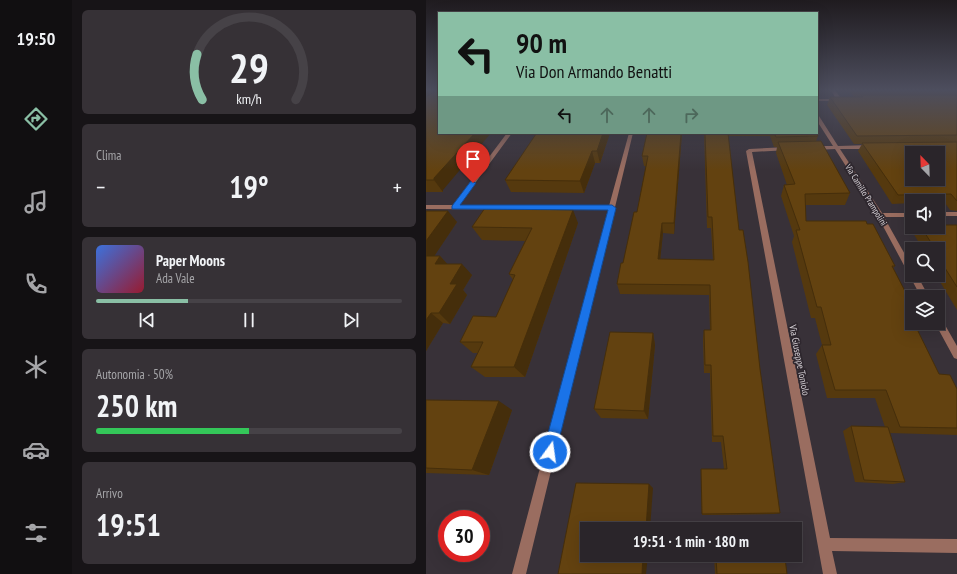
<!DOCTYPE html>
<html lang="it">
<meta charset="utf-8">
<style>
body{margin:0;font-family:"PT Sans Narrow",sans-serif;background:#363136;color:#f1f3f6;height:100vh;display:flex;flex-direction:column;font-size:15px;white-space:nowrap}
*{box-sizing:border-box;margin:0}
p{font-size:13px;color:#a5a5a8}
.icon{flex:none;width:22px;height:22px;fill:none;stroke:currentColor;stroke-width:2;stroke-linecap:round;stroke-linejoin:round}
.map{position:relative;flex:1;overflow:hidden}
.details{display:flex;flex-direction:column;gap:10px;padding:10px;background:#171417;width:354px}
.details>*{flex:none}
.hud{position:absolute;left:12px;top:12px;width:380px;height:122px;border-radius:0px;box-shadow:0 4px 16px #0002,0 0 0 1px #464247;background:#8abfa5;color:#111;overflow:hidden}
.needle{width:26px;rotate:337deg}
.controls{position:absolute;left:479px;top:146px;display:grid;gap:8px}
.controls a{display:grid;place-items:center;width:40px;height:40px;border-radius:0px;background:#2a252a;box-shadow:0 4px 16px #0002,0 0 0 1px #464247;font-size:20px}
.speed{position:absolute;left:12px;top:510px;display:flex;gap:8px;font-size:20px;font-weight:700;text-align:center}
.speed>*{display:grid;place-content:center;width:52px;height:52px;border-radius:50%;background:#2a252a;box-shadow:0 4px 16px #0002,0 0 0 1px #464247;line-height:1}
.speed .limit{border:6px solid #d22;background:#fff;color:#111}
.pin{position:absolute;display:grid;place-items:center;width:34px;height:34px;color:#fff;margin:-41px -17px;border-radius:50% 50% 50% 0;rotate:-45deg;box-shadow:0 0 4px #0007}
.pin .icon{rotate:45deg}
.me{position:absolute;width:44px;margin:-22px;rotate:14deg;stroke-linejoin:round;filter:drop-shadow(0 0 3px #0008)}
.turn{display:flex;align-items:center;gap:14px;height:84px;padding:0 12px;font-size:18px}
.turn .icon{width:52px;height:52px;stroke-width:2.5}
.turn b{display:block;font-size:28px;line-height:34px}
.lanes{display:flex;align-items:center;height:38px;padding:0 12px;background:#0003;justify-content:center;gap:20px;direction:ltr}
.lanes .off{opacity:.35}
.big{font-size:30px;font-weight:700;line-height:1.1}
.details .widget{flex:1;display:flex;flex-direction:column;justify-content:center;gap:6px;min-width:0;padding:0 14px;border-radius:6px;background:#363136}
.details .dial{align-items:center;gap:0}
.dial svg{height:104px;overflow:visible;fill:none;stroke:#464247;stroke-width:7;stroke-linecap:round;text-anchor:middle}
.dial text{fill:#f1f3f6;stroke:none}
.song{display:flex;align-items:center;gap:12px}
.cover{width:48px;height:48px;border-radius:6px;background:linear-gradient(135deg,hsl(220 70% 55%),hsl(350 70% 35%))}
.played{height:4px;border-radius:2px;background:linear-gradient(90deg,#8abfa5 30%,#464247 30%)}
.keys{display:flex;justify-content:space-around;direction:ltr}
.heat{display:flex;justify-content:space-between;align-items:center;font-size:22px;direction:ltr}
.charge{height:6px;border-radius:3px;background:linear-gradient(90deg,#34c759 50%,#464247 0)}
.trip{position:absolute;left:154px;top:522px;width:222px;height:40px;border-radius:0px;background:#2a252a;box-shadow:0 4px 16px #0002,0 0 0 1px #464247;font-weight:700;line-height:40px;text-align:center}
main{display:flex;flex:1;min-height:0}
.menu{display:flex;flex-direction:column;width:72px;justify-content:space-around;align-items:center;background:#110f11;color:#a5a5a8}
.menu .icon{width:28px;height:28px}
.menu .current{color:#8abfa5}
.menu b{font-size:18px;color:#f1f3f6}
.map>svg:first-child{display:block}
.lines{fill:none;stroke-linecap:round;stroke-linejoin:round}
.street{fill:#9a6d60;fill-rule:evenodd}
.wall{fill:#55390e}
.shaded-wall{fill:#452e0b}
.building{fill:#634210;stroke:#452e0b;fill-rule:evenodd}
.route{fill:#1a73e8;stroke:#114b97}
.labels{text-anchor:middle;stroke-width:3.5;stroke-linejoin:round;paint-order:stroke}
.far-street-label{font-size:9px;fill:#d8d3d8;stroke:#2e272e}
.street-label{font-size:10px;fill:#d8d3d8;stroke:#2e272e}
</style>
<main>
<nav class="menu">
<b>19:50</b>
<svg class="icon current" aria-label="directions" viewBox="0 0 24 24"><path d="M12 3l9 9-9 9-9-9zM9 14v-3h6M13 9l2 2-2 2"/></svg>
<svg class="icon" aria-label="music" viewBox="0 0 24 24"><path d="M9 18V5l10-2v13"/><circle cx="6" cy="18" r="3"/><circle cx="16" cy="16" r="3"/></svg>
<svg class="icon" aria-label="phone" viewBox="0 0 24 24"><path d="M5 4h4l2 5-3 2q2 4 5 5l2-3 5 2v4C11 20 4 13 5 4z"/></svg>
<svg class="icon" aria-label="climate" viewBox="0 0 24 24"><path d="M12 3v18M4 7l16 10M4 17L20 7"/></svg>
<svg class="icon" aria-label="car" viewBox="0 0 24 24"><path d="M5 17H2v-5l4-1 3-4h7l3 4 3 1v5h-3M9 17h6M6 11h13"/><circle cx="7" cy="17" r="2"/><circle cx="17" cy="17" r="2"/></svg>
<svg class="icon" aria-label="filters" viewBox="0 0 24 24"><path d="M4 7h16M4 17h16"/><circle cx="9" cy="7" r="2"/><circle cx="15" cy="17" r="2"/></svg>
</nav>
<section class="details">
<div class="widget dial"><svg viewBox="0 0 100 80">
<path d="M14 69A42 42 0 1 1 86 69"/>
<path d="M14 69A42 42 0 0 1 10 34" stroke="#8abfa5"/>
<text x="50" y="56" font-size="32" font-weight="700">29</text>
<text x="50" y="72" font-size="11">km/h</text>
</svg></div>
<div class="widget"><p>Clima</p>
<div class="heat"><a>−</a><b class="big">19°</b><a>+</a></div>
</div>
<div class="widget">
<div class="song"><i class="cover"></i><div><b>Paper Moons</b><p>Ada Vale</p></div></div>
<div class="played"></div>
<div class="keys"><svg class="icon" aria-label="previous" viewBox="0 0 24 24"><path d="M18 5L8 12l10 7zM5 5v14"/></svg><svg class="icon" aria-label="pause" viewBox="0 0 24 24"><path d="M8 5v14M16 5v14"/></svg><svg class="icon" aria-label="next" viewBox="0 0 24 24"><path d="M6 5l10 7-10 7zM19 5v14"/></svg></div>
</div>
<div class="widget"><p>Autonomia · 50%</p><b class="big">250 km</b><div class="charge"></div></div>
<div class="widget"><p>Arrivo</p><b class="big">19:51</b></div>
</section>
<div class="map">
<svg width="531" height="574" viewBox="0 0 531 574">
<rect width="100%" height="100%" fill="#383138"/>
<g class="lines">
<!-- street -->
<path class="street" d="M405 90H409L416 100V101H391V99H410Z
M391 116H393L412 146 445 145 448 147 445 149H414L456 213H486V217H458L486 267V275H491L503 297H495L451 215 409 149 388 150 385 148 388 146H407L391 121Z
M81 133H86L33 205 183 206 203 133H207L100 574H86L182 210 0 209V205H27Z
M361 147 363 148V150L326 152 404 538 531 539V553L406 551 411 574H397L320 151 323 149Z
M512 212H531V216H512Z
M512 317 515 318 531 346V359L528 358 509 323H512Z"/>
</g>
<!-- wall -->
<path class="wall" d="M0 90H13L17 192H0Z
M423 90H531V211L524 210 519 203H512V201H486V203L466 204 432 151 436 144H428L401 105 404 97H428Z
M119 133H124L123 134H150L184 133 174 163H169L158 193 85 192 79 180 120 134Z
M256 133 248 234 237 233 234 259 287 260 285 228H281L278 133H390L392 136 390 141 424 193 419 205H380V221L469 266 467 268 482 297 500 325 492 331 513 374 531 389V435L464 433 479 482 467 484 429 482 417 431 425 426 459 427 449 398H401L390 354 396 345 389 318H385L366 242 368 236 355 196 358 185H361L350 153 351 147H348L344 136H302L313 230 334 369 354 513 348 514 276 515 275 473V469H298L295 442H286L284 373H278L277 339 278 330H284L283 295 194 294 191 284 211 212 220 166H218L216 156Z
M0 211 31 222 8 256H14L21 264 46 275 37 290 41 295 24 324 17 323 0 351Z
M152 223 99 377H59L45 367 52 353H47L34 342 70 317 87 280 83 274 99 241 56 240 46 227Z
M531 225V310L510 275H512V249H497L487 233 491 227H512Z
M227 333 229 345 222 419 175 418 168 409Z
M0 400 86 410 63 475 0 473Z
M288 556H351L359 558 361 574H289Z"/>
<!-- shaded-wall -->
<path class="shaded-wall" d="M0 90H1L7 100 0 105Z
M49 133H65L17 190V192L8 180V178Z
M177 133H184L174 163 171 151Z
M255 133H256L248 234V223Z
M166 151 169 163 158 193 154 181Z
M147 210 152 223 99 377 88 367Z
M22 211 31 222 1 267 0 266V241Z
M236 223 237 233 233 270 232 259Z
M14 256 24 267 9 264Z
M36 264 46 275 37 290 41 295 24 324 13 313 24 284Z
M5 313 17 323 0 351V320Z
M227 333 229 345 222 419 218 411Z
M73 401 86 410 63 475 46 470Z
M223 484 227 488 224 529H220Z
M217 555H222L220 574H216Z"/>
<!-- building -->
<path class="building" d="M8 90H13V133H49L8 178V180H0V97L8 92Z
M435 95H531V135L431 136 404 97H437Z
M150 133H177L171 151H166L154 181 79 180 110 134H150Z
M221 133H255L248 223H236L232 259 288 260 286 217H282L279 133H302L313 230H317L322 262 334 369 354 513 276 514 275 469H301L297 436H287L285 365H279L278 330H285L284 285 191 284 195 263H197L208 212H211L222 156H216Z
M348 133H390L392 136 350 137Z
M395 141 424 193 379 194 380 221H440L441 224H447L469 266H466L482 297H485L486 298V323H499L500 325H489L513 374 524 375 531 389V428L474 427 460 390H409L396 345H405L395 307H391L370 230H374L358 185 369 184 352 142Z
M531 142V201L525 194 472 195 436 143ZM486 153H512V179H486Z
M59 208 147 210 88 367H45L57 342H34L47 316 70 317 89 275 83 274 106 228 46 227Z
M0 211H22L0 241Z
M512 225H531V287L512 257V249H507L503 244H506L495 227H512Z
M0 256H14L9 264H36L24 284H31L13 313H5L0 320Z
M184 332 227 333 218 411 168 409Z
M0 400 73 401 46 470 0 468Z
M425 426 462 427 479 482 438 480Z
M150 483 223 484 220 529H161V555H217L216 574H132Z
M290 558H359L361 574H291Z"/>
<!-- sky -->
<linearGradient id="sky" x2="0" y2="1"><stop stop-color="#1f1b1f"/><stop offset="0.53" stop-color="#4d4e5e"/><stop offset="1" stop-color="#4d4e5e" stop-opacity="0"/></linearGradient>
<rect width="531" height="170" fill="url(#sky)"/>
<!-- route -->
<path class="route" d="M45 181 50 183 34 205H186L190 208 130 452 128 456 124 458 119 456 117 452 182 210 26 209V206Z"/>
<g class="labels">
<!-- far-street labels -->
<g class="far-street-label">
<text transform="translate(440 195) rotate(58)" y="3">Via Camillo Prampolini</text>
</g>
<!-- street labels -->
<g class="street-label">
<text transform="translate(374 360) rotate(79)" y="4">Via Giuseppe Toniolo</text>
</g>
</g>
</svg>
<div class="controls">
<a><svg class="needle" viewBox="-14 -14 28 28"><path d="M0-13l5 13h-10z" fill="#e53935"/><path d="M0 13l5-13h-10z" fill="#a5a5a8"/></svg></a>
<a><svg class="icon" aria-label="sound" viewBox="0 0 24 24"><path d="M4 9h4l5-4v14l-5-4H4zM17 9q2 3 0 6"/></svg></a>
<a><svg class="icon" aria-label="search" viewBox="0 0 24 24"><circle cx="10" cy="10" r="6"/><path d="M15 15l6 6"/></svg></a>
<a><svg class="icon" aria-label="layers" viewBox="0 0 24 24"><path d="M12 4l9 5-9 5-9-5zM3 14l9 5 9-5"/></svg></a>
</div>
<div class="speed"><div class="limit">30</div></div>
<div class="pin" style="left:47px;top:183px;background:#d93025"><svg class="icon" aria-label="arrive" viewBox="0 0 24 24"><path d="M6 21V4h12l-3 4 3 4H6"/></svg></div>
<svg class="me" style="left:124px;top:452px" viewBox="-20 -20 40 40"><circle r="17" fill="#1a73e8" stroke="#fff" stroke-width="3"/><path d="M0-11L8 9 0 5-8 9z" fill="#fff"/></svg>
<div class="trip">19:51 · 1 min · 180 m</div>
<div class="hud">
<div class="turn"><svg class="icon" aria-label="left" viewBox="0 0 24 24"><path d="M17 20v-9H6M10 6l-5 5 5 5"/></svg><div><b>90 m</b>Via Don Armando Benatti</div></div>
<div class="lanes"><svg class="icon" aria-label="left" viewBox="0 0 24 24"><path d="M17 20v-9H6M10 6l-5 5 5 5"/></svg><svg class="icon off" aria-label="ahead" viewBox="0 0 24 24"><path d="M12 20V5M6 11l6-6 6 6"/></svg><svg class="icon off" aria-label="ahead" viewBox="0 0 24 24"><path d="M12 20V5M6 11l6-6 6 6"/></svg><svg class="icon off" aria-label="right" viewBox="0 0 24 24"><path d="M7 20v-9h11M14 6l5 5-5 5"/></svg></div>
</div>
</div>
</main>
